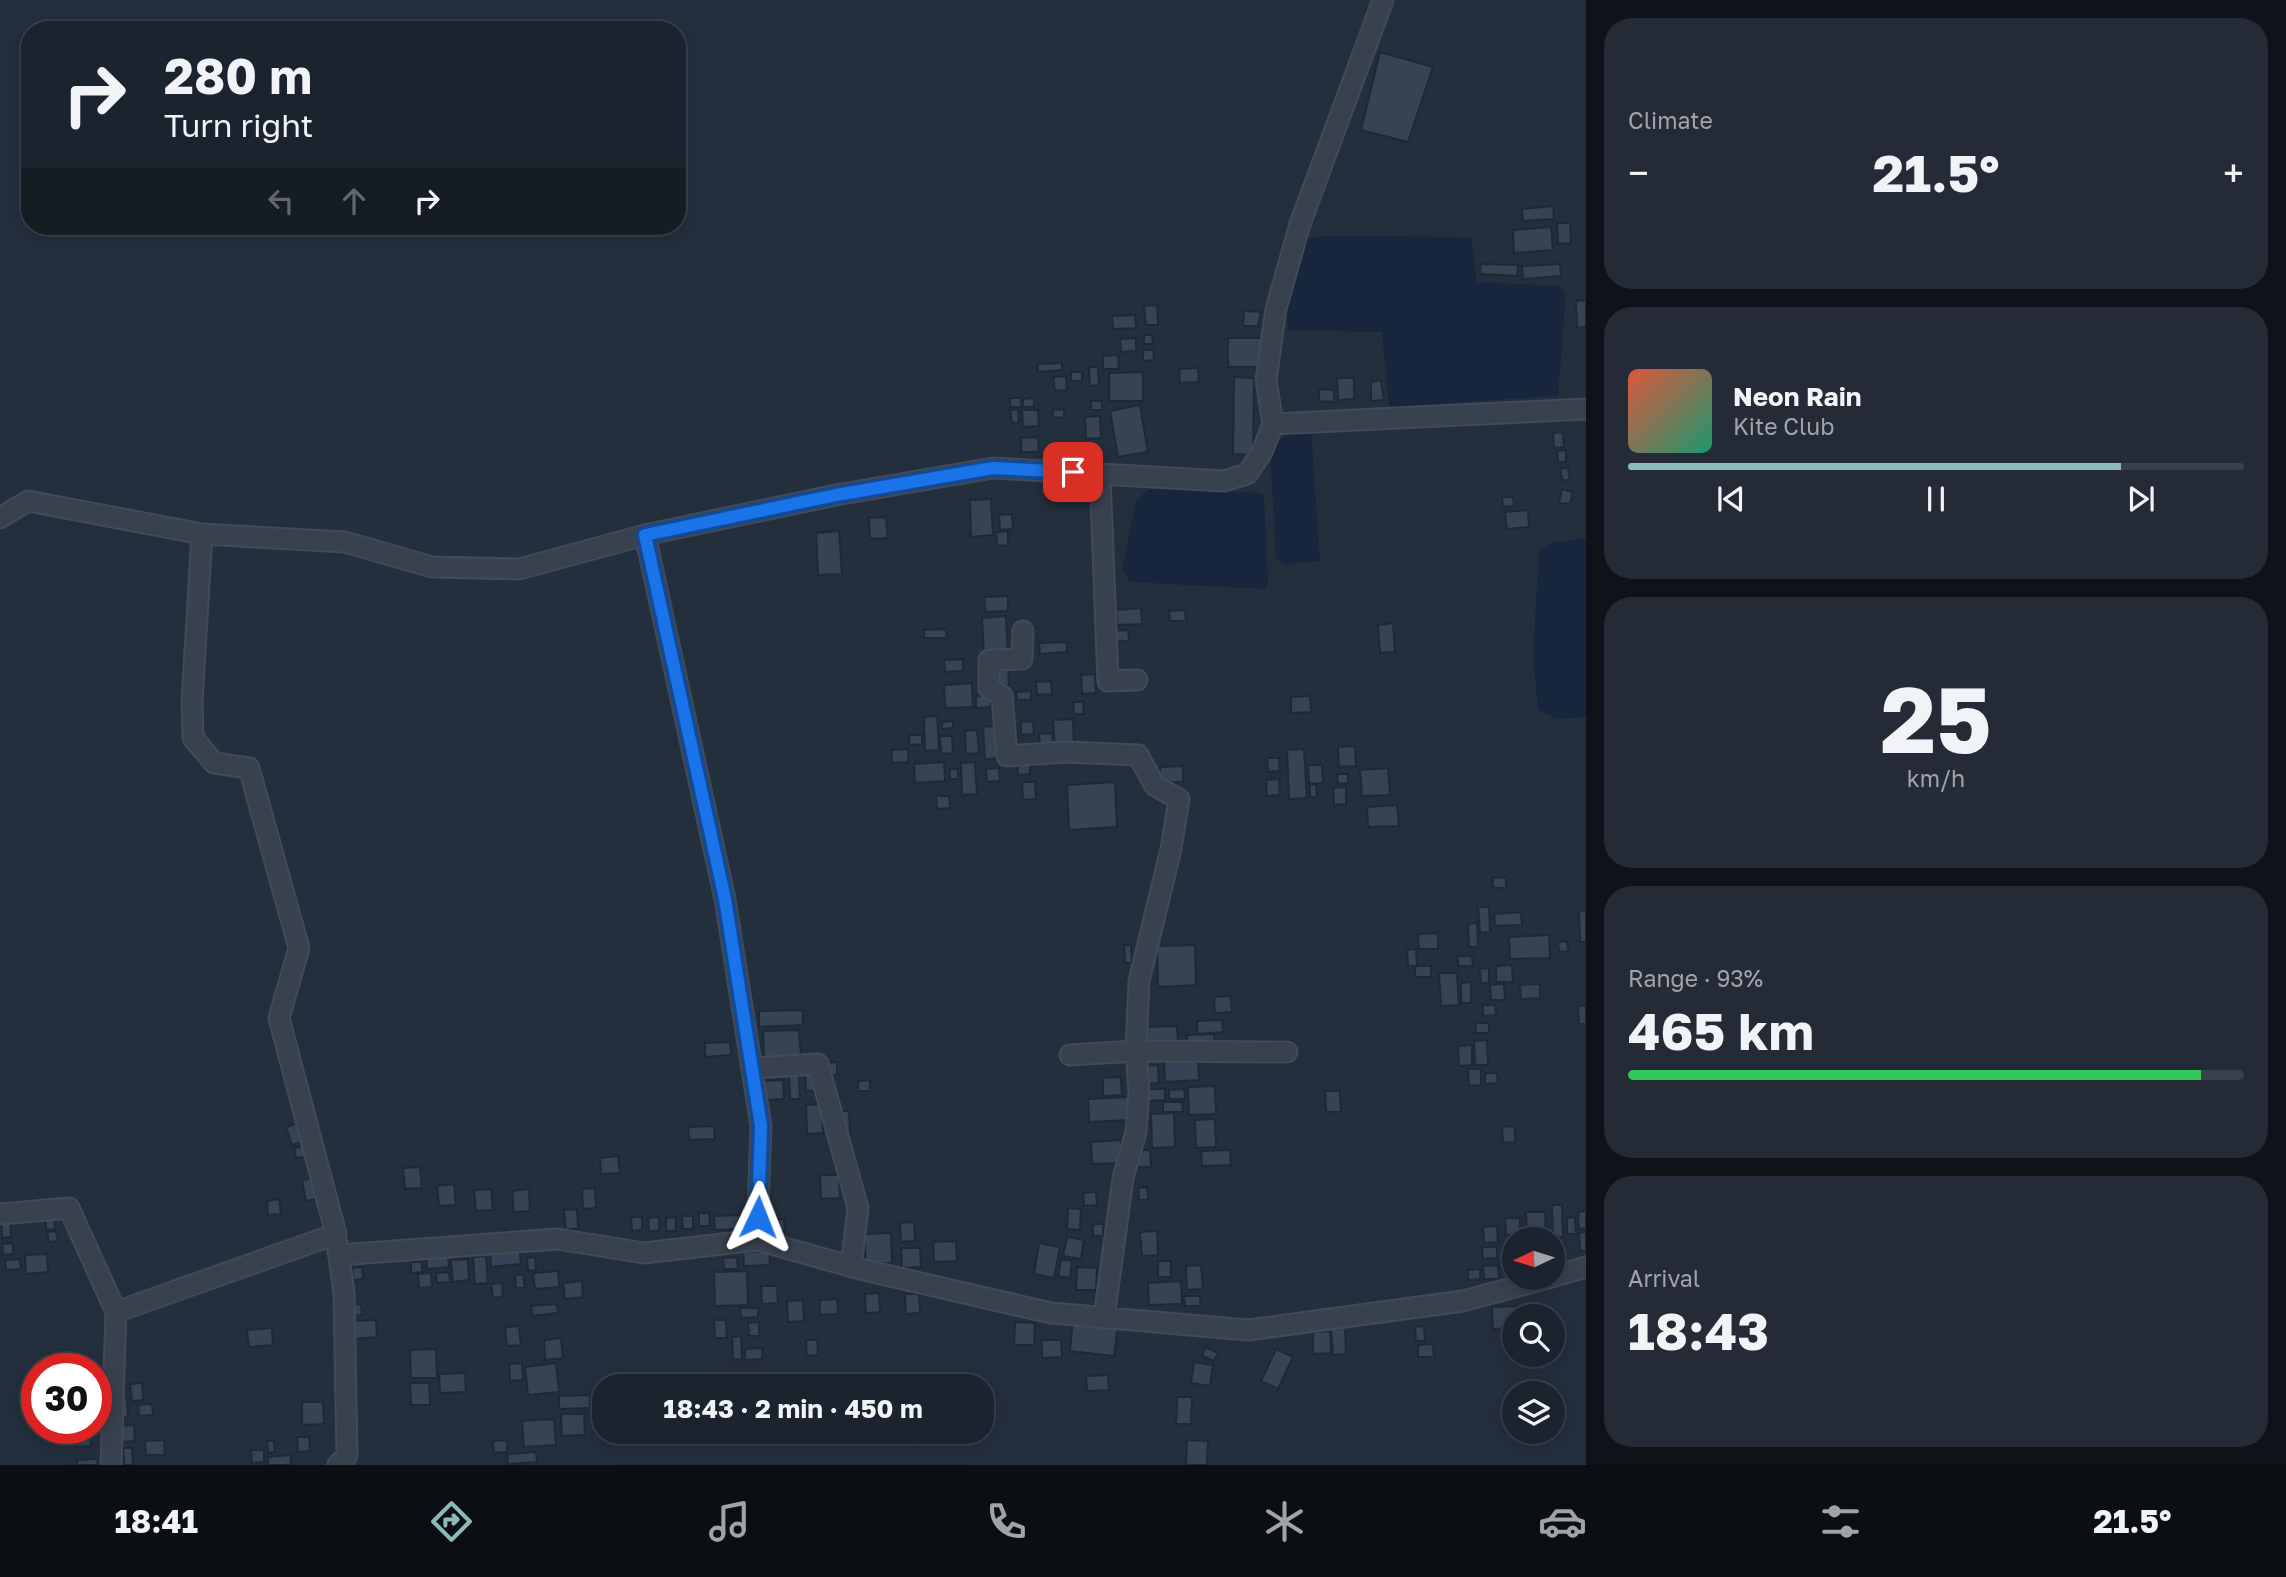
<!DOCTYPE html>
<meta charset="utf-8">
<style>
body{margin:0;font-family:"Golos Text",sans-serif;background:#242b36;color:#f1f3f6;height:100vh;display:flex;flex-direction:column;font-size:26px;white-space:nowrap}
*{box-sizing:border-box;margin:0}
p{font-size:23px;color:#a0a4aa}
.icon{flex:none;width:38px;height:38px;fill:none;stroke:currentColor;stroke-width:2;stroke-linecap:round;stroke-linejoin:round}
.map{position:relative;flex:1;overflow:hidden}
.details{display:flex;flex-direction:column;gap:18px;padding:18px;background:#0f1319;width:700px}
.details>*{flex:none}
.guide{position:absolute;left:21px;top:21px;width:665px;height:214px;border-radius:28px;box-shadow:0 4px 18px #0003,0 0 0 2px #39404a;background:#1b232e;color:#f1f3f6;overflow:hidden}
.needle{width:46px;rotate:266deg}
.controls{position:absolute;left:1502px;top:1227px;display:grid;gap:14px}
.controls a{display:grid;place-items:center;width:63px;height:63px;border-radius:50%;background:#1b232e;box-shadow:0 4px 18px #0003,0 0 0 2px #39404a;font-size:35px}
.speed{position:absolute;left:21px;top:1353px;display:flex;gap:14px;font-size:35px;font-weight:700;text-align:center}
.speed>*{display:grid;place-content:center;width:91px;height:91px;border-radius:50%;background:#1b232e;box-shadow:0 4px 18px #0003,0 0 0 2px #39404a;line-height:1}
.speed .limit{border:10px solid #d22;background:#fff;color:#111}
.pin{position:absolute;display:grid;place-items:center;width:60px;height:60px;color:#fff;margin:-30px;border-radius:14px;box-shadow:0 4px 10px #0006}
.me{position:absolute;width:77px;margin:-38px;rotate:2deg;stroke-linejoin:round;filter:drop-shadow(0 0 5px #0008)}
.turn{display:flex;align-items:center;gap:24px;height:147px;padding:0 28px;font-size:32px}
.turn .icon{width:91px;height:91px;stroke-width:2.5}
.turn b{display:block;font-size:49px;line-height:60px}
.lanes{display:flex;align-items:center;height:66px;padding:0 28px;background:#0003;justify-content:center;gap:35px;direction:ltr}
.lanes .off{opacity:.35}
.big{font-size:52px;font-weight:700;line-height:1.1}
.details .widget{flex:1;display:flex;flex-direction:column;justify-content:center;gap:10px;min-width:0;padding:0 24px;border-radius:28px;background:#242b36}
.details .dial{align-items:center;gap:0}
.dial b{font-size:91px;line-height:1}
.song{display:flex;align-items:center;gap:21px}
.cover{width:84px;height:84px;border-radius:10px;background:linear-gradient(135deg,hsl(10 70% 55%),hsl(160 70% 35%))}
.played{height:7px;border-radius:4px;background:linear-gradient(90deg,#8bbbb9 80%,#39404a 80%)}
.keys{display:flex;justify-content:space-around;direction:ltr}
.heat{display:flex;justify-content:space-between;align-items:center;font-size:38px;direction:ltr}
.charge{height:10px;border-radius:5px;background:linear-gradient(90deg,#34c759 93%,#39404a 0)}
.trip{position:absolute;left:592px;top:1374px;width:402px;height:70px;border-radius:28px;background:#1b232e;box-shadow:0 4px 18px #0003,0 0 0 2px #39404a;font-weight:700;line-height:70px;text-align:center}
.tab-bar{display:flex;height:112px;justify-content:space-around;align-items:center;background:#0b0e12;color:#a0a4aa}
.tab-bar .icon{width:49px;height:49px}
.tab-bar .on{color:#8bbbb9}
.tab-bar b{font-size:32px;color:#f1f3f6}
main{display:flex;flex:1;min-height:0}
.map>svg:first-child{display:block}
.water{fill:#17263c}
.building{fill:#364354;stroke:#1f2835;stroke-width:2}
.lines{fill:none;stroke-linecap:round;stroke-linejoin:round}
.street-casing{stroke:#414a57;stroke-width:23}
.street{stroke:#38414e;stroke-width:19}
.route-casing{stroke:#114b97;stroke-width:18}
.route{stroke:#1a73e8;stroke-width:12}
</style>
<main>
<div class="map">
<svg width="1586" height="1465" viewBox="0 0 1586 1465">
<rect width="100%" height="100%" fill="#242f3e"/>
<!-- water -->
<path class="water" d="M1320 236 1471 237 1477 282 1559 286 1564 291 1565 304 1558 396 1389 407 1382 332 1288 330 1286 295 1305 239Z
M1311 431 1320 561 1284 564 1276 558 1270 447 1289 433Z
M1148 489 1261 493 1264 496 1268 584 1265 589 1130 582 1122 570 1136 501Z
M1586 538V717L1557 719 1538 710 1533 656 1539 552 1550 543Z"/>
<!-- building -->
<path class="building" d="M1380 52 1433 67 1408 142 1361 130Z
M1553 206 1554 219 1523 221 1522 209Z
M1557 223H1570L1571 243 1558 244Z
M1551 227 1553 250 1514 253 1513 230Z
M1481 264 1518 265 1517 276 1480 274Z
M1560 264 1561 276 1523 279 1522 266Z
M1586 300V327L1577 328 1576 301Z
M1157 305 1158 325H1146L1144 306Z
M1244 311 1261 312 1258 326H1243Z
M1135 315 1136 328 1113 329 1112 316Z
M1144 335H1152L1153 344H1144Z
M1136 338V351L1121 352 1120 339Z
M1228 338H1262V367H1228Z
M1143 350H1153L1154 360 1143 361Z
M1118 355 1119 369H1103V356Z
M1062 363V370L1038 372V364Z
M1089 367H1098L1099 385 1090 386Z
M1198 368 1199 382 1180 383 1179 369Z
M1071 372H1082V381H1071Z
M1143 372V401H1109V373Z
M1066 376 1067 390 1055 391 1053 377Z
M1234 377 1254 378 1253 455 1233 454Z
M1337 378H1354V399L1338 400Z
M1381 380 1384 400 1371 401V382Z
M1319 389 1334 390V402L1319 401Z
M1010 398H1021V407H1010Z
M1034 398V407H1023V399Z
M1091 401H1102V410H1091Z
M1140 405 1148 452 1118 457 1110 411Z
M1018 409 1019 422 1012 423 1010 410Z
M1064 409V417L1053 418V410Z
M1022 410H1038L1039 426 1023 427Z
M1100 416 1101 438 1086 439 1085 417Z
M1563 432 1564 447 1554 448 1553 433Z
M1038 437 1039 452H1021V438Z
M1566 450V462H1558L1557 451Z
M1568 467 1570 480H1562L1560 469Z
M1562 489 1573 492 1570 504 1559 503Z
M1502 497H1513L1514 506 1503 507Z
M991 499 993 535 971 537 970 500Z
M1528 510 1529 527 1507 529 1505 512Z
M1012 514 1013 529 1000 530 999 515Z
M886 517 888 538 870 539 869 518Z
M839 531 842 574 818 575 816 533Z
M1008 531V545L997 546 996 532Z
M1008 596V611L985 612 984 597Z
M1141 608 1142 624 1117 625 1116 610Z
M1185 610 1186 621H1170L1169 611Z
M1006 616 1008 652 984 654 982 618Z
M1393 623 1395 652 1380 653 1378 625Z
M946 629 947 638H924V630Z
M1128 630 1129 641 1108 642V631Z
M1067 642V652L1040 654 1039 643Z
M963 659V671L945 672 944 660Z
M1008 668 1009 686H994L993 669Z
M1095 674 1096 693 1082 694 1081 675Z
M1051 681 1052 694 1037 695 1036 682Z
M972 683 973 707 945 708 944 685Z
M1031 691V700H1017L1016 692Z
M991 695V707L976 708V696Z
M1310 696 1311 712 1291 713V697Z
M1073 702H1083L1084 714H1074Z
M937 716 939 750 925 751 924 717Z
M1073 719 1074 748 1055 749 1053 720Z
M953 721V728L942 729V722Z
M1033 721 1034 734 1021 735V722Z
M997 726 999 758 985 759 983 727Z
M977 730 979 753 966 754 965 731Z
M1052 733 1053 746 1040 747 1039 734Z
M909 735H922V744L909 745Z
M940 736H952L953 753 941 754Z
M1355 746 1356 766 1339 767 1338 747Z
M908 749V762L892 763V750Z
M1304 749 1307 798 1289 799 1287 750Z
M1267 758H1279L1280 771 1268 772Z
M1030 761V774L1018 775 1017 762Z
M944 762 945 781 915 783 914 764Z
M975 762 977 794 962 795 961 763Z
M1308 765H1322L1323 783 1309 784Z
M1183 766V782L1161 783 1160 767Z
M999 768 1000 781 987 782 986 769Z
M1388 768 1390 795 1362 796 1360 770Z
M950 769H958V779H950Z
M1337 774H1348V783L1338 784Z
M1279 779 1280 795 1267 796 1266 780Z
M1022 782H1035L1036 799 1023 800Z
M1115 782 1117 827 1069 830 1067 785Z
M1316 784 1317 797H1310V785Z
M1346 787V804L1334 805 1333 788Z
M936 796H949L950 808 937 809Z
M1397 805 1399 826 1368 827 1367 807Z
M1506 877V888H1493V878Z
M1478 907H1489L1490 932 1480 933Z
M1586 910V942H1580L1579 911Z
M1521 912 1522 925 1495 926 1494 914Z
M1477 923 1478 947H1469L1468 924Z
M1438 933V949H1419L1418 934Z
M1549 935 1550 958 1510 959 1509 937Z
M1567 941 1568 951 1559 952 1558 942Z
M1124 945H1131L1132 963H1125Z
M1195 945 1196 985 1158 987 1157 946Z
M1416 949 1417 966H1408L1407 950Z
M1458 956H1472L1473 966H1458Z
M1512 965 1513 982H1496V966Z
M1415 966H1431V977H1415Z
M1489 968V983H1481L1480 969Z
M1439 973H1457L1459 1005 1441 1006Z
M1471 982V1003H1461V983Z
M1504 984 1505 1000H1491L1490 985Z
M1540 984V998L1521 999 1520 985Z
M1231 996 1232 1012 1215 1013 1214 997Z
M1483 1005H1495L1496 1015 1483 1016Z
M1586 1005V1024H1579L1578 1006Z
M803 1010V1025L759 1027V1011Z
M1222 1020 1223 1032 1197 1034V1021Z
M1476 1023H1489V1033H1476Z
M1177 1026 1178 1045 1147 1047 1146 1027Z
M799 1030 801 1056 764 1057 763 1031Z
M1214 1034 1215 1048 1188 1049 1187 1035Z
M1487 1040 1488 1065H1475L1474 1041Z
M730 1042 731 1055 705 1057V1043Z
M1472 1045V1065L1459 1066 1458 1046Z
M1198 1058 1199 1080 1165 1082 1164 1059Z
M837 1062V1075H822V1063Z
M1158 1065 1159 1083 1141 1084 1140 1066Z
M1468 1069H1481V1085L1469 1086Z
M819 1071 820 1090 806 1091 805 1072Z
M1485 1073H1497L1498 1083 1485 1084Z
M789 1076H799L800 1099H790Z
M1121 1077 1122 1095 1103 1096V1078Z
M783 1080 784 1099 764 1100 763 1081Z
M870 1080V1091H858V1081Z
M1215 1086 1216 1114 1189 1115 1188 1087Z
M1149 1089H1165V1100L1149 1101Z
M1184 1089 1185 1099H1169V1090Z
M1325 1091H1340L1341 1112H1326Z
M1129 1097 1130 1120 1089 1122 1088 1099Z
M1163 1102H1182L1183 1112H1163Z
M822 1104 823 1133 807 1134 806 1105Z
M838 1111H849L850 1131 839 1132Z
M1174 1113 1175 1147 1152 1148 1151 1114Z
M1215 1119 1216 1147 1196 1148 1195 1120Z
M302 1122 307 1140 292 1145 286 1127Z
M714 1126 715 1139 689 1140 688 1127Z
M1515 1126V1142L1503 1143 1502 1127Z
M1121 1140 1122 1163 1092 1164 1091 1142Z
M304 1146 306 1157 296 1158 294 1148Z
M1135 1150H1150L1151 1167H1136Z
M1230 1150 1231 1165 1202 1166 1201 1151Z
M618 1156 620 1173 601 1174 600 1158Z
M420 1167 422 1188 405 1189 403 1168Z
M820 1175H839L840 1198 821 1199Z
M319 1177 323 1198 306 1201 302 1180Z
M454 1184 456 1205 439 1206 437 1186Z
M1147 1187 1148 1200H1139L1138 1188Z
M595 1188 596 1208 583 1209 582 1189Z
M491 1189 493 1210 476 1211 474 1190Z
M529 1189 530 1211 514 1212 512 1191Z
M1096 1192 1097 1205 1084 1206 1083 1193Z
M279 1199 281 1214 268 1215 267 1201Z
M1552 1205H1562L1563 1237 1553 1238Z
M1068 1208 1081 1209 1080 1230 1067 1229Z
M577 1209 578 1228 566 1230 564 1210Z
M1586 1211V1228L1579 1229 1578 1212Z
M1526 1212H1545L1546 1239H1527Z
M53 1213 55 1229 46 1230 45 1214Z
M699 1213H709L710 1226H699Z
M740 1215V1229L715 1230 714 1216Z
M1 1216H10L11 1237 2 1238Z
M682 1216H693V1229H683Z
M631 1217H642V1230L632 1231Z
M659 1217V1231H649L648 1218Z
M676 1217V1231H666V1218Z
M1575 1217 1576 1234H1567V1218Z
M1505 1218H1520V1234L1506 1235Z
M784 1219 785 1231 770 1232 769 1220Z
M914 1222 915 1241 901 1242 900 1223Z
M1093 1224H1103V1236H1093Z
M1497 1226 1498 1242 1484 1243 1483 1227Z
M56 1231 58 1241 49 1242 47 1232Z
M1157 1231 1158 1255 1142 1256 1140 1232Z
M1586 1232V1251H1580L1579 1233Z
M891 1233 892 1263 866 1264 864 1234Z
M1067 1237 1084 1240 1081 1259 1063 1256Z
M956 1241 957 1261 934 1262 933 1242Z
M13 1243V1254L3 1255 2 1244Z
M1039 1243 1060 1247 1054 1278 1034 1274Z
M519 1245 521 1264 491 1267 490 1247Z
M1482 1247H1497V1258L1483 1259Z
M901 1248H920L921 1267 902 1268Z
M769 1251 770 1265 744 1266 743 1252Z
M47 1254 48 1272 26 1274 25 1255Z
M448 1256 449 1267 427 1269 426 1258Z
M486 1256 488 1283 475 1284 473 1257Z
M535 1257 536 1270 528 1271 527 1258Z
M737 1257 738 1269H724L723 1258Z
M20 1259 21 1269 6 1270 5 1260Z
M468 1259 469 1280 453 1282 451 1260Z
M1061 1259 1072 1261 1070 1278 1058 1276Z
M1158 1261H1171V1277H1158Z
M411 1262H422V1272L411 1273Z
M1201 1265 1203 1289 1187 1290 1186 1266Z
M1498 1265 1499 1279H1484L1483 1266Z
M362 1267 363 1279 353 1280 352 1268Z
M1077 1267 1097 1268 1096 1290H1076Z
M1480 1269V1279L1468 1280V1270Z
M558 1271 559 1287 535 1289 533 1273Z
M747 1271 748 1305 715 1306 714 1272Z
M449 1272 450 1282 437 1283 436 1273Z
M431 1273 432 1287 419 1288 418 1274Z
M515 1275H523L525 1288H516Z
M582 1281 583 1297 565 1299 563 1283Z
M1181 1281 1182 1304 1149 1305 1148 1283Z
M502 1283 503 1297 493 1298 491 1284Z
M761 1286H777L778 1303 762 1304Z
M879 1293 880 1312 866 1313 865 1294Z
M905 1294H919L920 1313 906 1314Z
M1184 1296H1200V1306H1185Z
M837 1299 838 1314 820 1315V1300Z
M803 1300 804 1321 788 1322 787 1301Z
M361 1304 362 1315 352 1316 351 1305Z
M557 1304 558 1313 532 1316 531 1306Z
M1516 1306 1514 1328 1493 1329 1492 1307Z
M740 1308H758V1317L741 1318Z
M376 1320 377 1337 353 1339 351 1321Z
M714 1320H726L727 1338H715Z
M1073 1320 1118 1325 1114 1356 1070 1351Z
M759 1322V1336H749L748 1323Z
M1015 1322 1035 1323 1034 1345H1014Z
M519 1326 521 1345 507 1346 505 1327Z
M1424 1326 1425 1341H1416L1415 1327Z
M272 1328 273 1345 249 1347 247 1330Z
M1345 1328 1346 1354 1333 1355 1331 1329Z
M1330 1331 1331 1353 1313 1354V1332Z
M741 1336 742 1359 733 1360 732 1337Z
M561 1338 563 1358 545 1360 544 1340Z
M806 1340H817L818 1355 807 1356Z
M1042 1340H1061L1062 1357 1042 1358Z
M1433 1344 1434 1357H1418V1345Z
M1205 1347 1218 1353 1214 1361 1202 1356Z
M762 1348V1359L745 1360V1349Z
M436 1349 437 1378H411L410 1350Z
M1276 1349 1293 1357 1278 1389 1261 1381Z
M1194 1362 1213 1365 1210 1386 1191 1383Z
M522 1363 523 1380 510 1381 509 1364Z
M556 1363 559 1392 528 1395 525 1367Z
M465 1373 466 1392 440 1393 439 1374Z
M683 1373 692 1386H665Z
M1108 1375 1109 1390 1087 1391 1086 1376Z
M142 1383 143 1400 132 1401 130 1384Z
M410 1383H429L430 1405H411Z
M590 1395V1408L559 1409V1396Z
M127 1397 128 1417 117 1418 116 1398Z
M1177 1397H1192L1191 1424H1176Z
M302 1402H323L324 1424 302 1425Z
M152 1404 153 1415 139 1416 138 1405Z
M561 1414H584L585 1435 562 1436Z
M554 1419 556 1445 524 1447 522 1421Z
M134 1425 135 1441 121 1442 120 1426Z
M905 1432H923L919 1446 903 1441Z
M90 1434 91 1446 76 1447V1435Z
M297 1437H309L310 1451 298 1452Z
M164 1440 165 1455H146L145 1441Z
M507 1440V1452L494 1453 493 1441Z
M1187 1440 1208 1441 1207 1465H1186Z
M267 1441H274L275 1452 268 1453Z
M123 1448H132L133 1465H124Z
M251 1450H264V1462L252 1463Z
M536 1452 537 1462 508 1464 507 1454Z
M291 1455V1465H268V1457Z
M97 1459 98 1465H77V1460Z"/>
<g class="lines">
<!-- street casing -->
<g class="street-casing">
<path id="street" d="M1273 424 1266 380 1276 309 1300 224 1383 0
M1100 474 1108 681 1137 680
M0 518 28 501 202 534 345 542 432 567 519 569 645 535 836 495 993 468 1224 481 1247 474 1262 452 1273 424 1586 409
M1023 631 1022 659 989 660V688L1002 696 1007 756 1065 752 1138 755 1155 786 1179 799 1171 849 1139 981 1136 1051 1070 1055
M752 1068 818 1064 858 1208 851 1267
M0 1214 69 1208 116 1312 111 1465
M757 1240 860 1269 1051 1313 1248 1330 1463 1301 1549 1278
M337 1243 344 1293 347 1456 338 1465
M339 1255 557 1239 644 1253 757 1240 761 1126 725 899 645 535
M1552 1277 1586 1267
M116 1312 336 1234 279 1018 299 948 249 768 214 763 193 738 192 702 202 534
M1104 1318 1123 1178 1136 1132 1139 1092 1136 1051 1287 1052"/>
</g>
<!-- street -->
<use href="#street" class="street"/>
</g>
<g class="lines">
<!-- route casing -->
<g class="route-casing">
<path id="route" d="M758 1217 761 1126 725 899 645 535 836 495 993 468 1073 472"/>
</g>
<!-- route -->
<use href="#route" class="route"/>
</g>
</svg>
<div class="controls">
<a><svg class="needle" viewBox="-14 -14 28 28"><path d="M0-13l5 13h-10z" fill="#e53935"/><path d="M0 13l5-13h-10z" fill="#a0a4aa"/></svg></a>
<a><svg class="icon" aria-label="search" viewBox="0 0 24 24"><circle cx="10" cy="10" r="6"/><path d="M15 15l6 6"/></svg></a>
<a><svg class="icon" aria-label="layers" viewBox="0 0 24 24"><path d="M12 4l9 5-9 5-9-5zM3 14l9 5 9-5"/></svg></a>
</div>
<div class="speed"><div class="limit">30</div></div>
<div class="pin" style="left:1073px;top:472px;background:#d93025"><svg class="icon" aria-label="arrive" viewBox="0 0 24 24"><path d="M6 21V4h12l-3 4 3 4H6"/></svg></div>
<svg class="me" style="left:758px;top:1217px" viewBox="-20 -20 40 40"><path d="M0-17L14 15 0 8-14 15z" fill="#1a73e8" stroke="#fff" stroke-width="4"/></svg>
<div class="trip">18:43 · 2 min · 450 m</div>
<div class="guide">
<div class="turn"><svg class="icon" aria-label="right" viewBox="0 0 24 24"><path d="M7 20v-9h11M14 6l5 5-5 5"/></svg><div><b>280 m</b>Turn right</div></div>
<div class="lanes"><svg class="icon off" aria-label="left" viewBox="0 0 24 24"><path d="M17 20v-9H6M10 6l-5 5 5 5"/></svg><svg class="icon off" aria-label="ahead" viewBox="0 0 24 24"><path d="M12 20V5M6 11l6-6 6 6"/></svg><svg class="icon" aria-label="right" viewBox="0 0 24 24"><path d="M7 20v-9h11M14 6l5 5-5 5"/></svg></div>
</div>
</div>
<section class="details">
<div class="widget"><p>Climate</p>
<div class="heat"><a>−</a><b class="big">21.5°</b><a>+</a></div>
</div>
<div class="widget">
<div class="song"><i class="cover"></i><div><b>Neon Rain</b><p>Kite Club</p></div></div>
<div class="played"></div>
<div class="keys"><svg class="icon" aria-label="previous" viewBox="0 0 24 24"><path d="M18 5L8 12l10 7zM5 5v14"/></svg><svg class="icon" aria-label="pause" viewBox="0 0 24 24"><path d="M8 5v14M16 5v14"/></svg><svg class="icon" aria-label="next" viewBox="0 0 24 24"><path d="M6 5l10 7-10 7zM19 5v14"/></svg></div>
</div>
<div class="widget dial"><b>25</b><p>km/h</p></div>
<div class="widget"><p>Range · 93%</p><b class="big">465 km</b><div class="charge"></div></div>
<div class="widget"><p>Arrival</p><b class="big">18:43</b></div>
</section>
</main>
<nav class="tab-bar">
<b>18:41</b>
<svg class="icon on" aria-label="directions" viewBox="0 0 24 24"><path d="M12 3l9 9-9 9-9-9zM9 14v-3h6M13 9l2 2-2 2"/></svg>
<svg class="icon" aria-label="music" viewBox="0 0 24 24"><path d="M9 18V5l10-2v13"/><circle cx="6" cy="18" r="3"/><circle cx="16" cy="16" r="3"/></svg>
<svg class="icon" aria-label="phone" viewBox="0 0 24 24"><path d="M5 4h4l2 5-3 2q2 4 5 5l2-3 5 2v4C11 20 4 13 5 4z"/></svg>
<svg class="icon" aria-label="climate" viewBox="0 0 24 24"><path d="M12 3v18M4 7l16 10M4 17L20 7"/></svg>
<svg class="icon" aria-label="car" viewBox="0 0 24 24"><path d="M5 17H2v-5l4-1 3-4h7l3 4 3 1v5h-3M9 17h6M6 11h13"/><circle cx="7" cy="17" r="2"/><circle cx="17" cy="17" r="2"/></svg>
<svg class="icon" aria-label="filters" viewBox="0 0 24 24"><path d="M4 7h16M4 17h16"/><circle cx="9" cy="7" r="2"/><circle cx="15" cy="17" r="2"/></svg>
<b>21.5°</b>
</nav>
